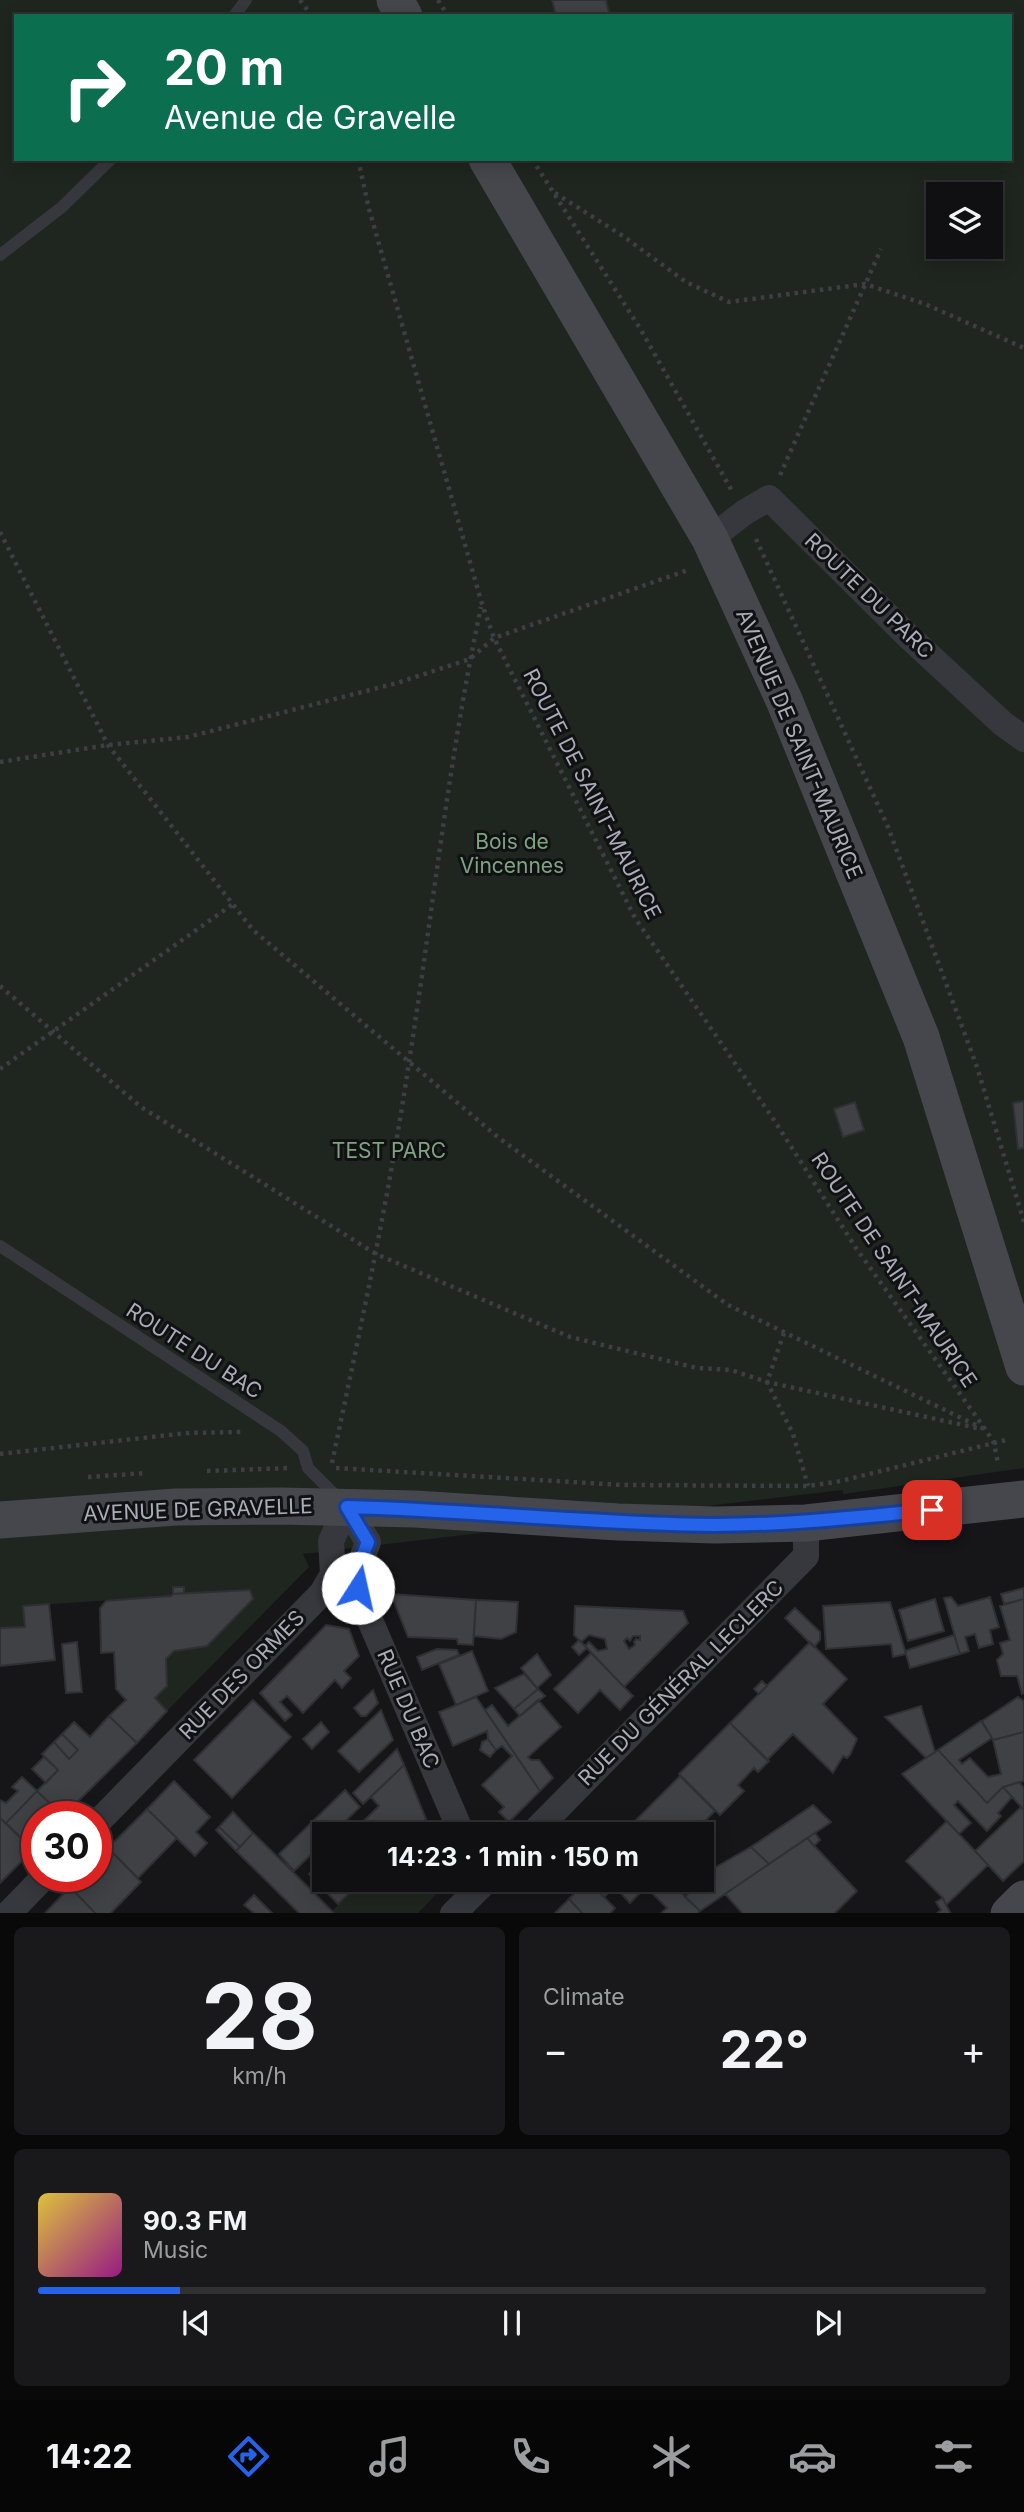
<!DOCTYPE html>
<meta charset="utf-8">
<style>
body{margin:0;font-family:Inter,sans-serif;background:#19191b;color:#f1f3f6;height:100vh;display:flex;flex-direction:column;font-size:26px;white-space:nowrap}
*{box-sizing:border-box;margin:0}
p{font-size:23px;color:#9c9d9f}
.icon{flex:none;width:38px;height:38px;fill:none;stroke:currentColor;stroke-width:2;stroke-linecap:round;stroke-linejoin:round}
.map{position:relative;height:1913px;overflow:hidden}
.side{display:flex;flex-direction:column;gap:14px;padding:14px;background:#09090a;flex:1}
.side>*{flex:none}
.top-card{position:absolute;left:14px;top:14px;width:998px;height:147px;border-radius:0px;box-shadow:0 4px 18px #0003,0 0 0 2px #303032;background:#0b6e4f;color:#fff;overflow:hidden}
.controls{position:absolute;left:926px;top:182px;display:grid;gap:14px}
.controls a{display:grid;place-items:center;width:77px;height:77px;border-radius:0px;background:#101012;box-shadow:0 4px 18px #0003,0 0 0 2px #303032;font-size:35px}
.speed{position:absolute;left:21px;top:1801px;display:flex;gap:14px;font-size:35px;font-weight:700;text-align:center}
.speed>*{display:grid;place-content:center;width:91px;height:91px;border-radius:50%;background:#101012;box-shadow:0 4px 18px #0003,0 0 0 2px #303032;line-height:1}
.speed .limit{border:10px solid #d22;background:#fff;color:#111}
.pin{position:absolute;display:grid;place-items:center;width:60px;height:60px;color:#fff;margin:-30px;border-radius:14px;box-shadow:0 4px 10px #0006}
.me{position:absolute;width:77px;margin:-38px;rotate:10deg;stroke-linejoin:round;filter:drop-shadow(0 0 5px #0008)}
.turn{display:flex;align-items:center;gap:24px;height:147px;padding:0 35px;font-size:32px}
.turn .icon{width:91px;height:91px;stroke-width:2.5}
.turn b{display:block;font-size:49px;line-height:60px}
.big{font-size:52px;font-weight:700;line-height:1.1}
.side .card{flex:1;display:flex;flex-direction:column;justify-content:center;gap:10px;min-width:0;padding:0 24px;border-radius:10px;background:#19191b}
.side .dial{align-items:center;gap:0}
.dial b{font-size:91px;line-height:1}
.song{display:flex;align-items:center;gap:21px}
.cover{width:84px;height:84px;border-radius:10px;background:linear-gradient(135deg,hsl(50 70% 55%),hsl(310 70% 35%))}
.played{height:7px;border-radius:4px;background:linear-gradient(90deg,#2563eb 15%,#303032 15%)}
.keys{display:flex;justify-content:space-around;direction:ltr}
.heat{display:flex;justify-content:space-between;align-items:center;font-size:38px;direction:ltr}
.side .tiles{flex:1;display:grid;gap:14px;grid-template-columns:1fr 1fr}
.card:last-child{grid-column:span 2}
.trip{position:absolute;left:312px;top:1822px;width:402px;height:70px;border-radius:0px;background:#101012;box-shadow:0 4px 18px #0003,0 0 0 2px #303032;font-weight:700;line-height:70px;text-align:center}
.dock{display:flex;height:112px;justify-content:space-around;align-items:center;background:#060607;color:#9c9d9f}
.dock .icon{width:49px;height:49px}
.dock .selected{color:#2563eb}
.dock b{font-size:32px;color:#f1f3f6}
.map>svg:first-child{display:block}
.green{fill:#1e261f;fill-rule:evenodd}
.building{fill:#404145;stroke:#303034;stroke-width:2;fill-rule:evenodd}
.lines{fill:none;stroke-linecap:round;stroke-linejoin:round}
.path{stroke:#3d3f44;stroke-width:4.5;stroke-dasharray:3.5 5;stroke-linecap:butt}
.lane{stroke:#37383d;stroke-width:12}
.street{stroke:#37383d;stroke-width:26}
.secondary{stroke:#45474d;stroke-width:37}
.route-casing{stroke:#184099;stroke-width:18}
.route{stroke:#2563eb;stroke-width:12}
.labels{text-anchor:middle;stroke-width:6;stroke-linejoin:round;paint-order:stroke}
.street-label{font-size:21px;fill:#a8adb8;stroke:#111113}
.park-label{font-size:21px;fill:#7fa381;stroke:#111113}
</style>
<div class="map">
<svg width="1024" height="1914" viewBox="0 0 1024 1914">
<rect width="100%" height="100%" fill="#161618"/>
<!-- green -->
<path class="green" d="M0 0H1024V1468L844 1494 842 1490 303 1554 309 1567 167 1711 155 1698 167 1686 166 1659 174 1651 202 1647 250 1591 186 1595 184 1593 183 1587 173 1588 171 1596 23 1606 25 1627 0 1628ZM16 16H1010V159H16ZM938 194H990V247H938Z
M363 1880H447L446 1884 418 1913 335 1914 332 1911Z"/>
<!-- building -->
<path class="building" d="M552 0H606L610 16H556Z
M1024 1101V1148L1018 1149 1013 1103Z
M855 1102 864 1130 843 1137 834 1109Z
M173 1587H184V1593L173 1594Z
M1024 1588V1599L1004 1604 1001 1594Z
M250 1590 253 1599 207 1646 174 1651 166 1659 167 1686 155 1698 167 1711 137 1743 109 1716 126 1700 116 1689 114 1652 101 1653 100 1608 106 1601 117 1600 171 1596 173 1594Z
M391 1594 476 1600 473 1645 458 1644 457 1639 408 1637Z
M951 1597 958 1606 990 1597 999 1627 990 1630 993 1644 979 1648 975 1634 965 1637 969 1651 960 1654 944 1598Z
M935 1599 944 1631 908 1641 899 1610Z
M1024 1599V1693L1022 1694 1017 1676H1001L997 1660 1003 1654 1000 1643 1010 1640 1000 1606Z
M476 1600 518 1602 516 1632 501 1639 474 1636Z
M890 1602 906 1654 893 1657 891 1644 826 1649 823 1606Z
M49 1604 55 1660 0 1666V1628L25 1627 23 1606Z
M575 1606 683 1611 688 1623 624 1687 585 1646 589 1642 598 1651 607 1649 605 1639 589 1635 581 1642 574 1635ZM633 1636H640V1640L636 1639 634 1642 635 1645 629 1649 624 1641 627 1638 630 1641Z
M795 1608 820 1632V1640L814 1647 785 1618Z
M326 1625 349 1629 359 1656 344 1671 351 1678 342 1688 335 1680 303 1713 287 1696 280 1702 292 1715 285 1721 260 1693Z
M954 1635 960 1654 910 1668 905 1651Z
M579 1640 587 1648 579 1655 572 1647Z
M77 1642 82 1692 66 1693 62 1644Z
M810 1642 847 1679 823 1704 857 1739 850 1755 847 1758 843 1756 833 1773 793 1734 767 1760 730 1723Z
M437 1649 457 1650 459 1655 422 1670 417 1657Z
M472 1651 488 1691 456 1705 439 1664Z
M591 1653 633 1696 620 1710 600 1690 578 1713 554 1689Z
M537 1654 551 1675 537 1688 521 1668Z
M524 1674 538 1689 514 1709 495 1688Z
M762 1681 767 1686 759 1694 754 1689Z
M538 1689 545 1696 520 1716 514 1709Z
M373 1690 378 1703 366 1716H361L354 1708Z
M476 1697 540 1791 509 1822 499 1812 504 1807 482 1785 512 1756 502 1746 496 1750 488 1739 487 1731 453 1746 439 1712Z
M1018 1697 1024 1701V1732L993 1740 982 1721Z
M253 1700 291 1737 232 1798 194 1760Z
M538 1700 561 1727 528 1757 531 1760H539L553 1778 540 1791 485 1710 492 1705 508 1726Z
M921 1706 935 1752 926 1758 885 1717Z
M381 1710 393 1740 359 1772 338 1751Z
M109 1716 137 1743 63 1816 37 1791 58 1770 42 1754 54 1742 69 1759 78 1750 62 1734 74 1722 90 1737Z
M981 1721 992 1738 959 1760 962 1764 970 1758 988 1777 1001 1774 993 1740 1024 1732V1781L1003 1787 987 1803 938 1750Z
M321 1722 329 1732 312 1749 303 1739Z
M730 1723 769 1761 758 1772 754 1768 738 1785 744 1791 720 1815 679 1774Z
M62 1734 78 1750 69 1759 54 1742Z
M488 1739 496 1750 490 1757 480 1750 482 1742Z
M397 1749 404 1765 363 1804 353 1793Z
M938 1750 987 1803 1003 1787 1012 1797 998 1813 1001 1816 987 1831 958 1801 954 1805 971 1823 959 1834 902 1774Z
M44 1757 58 1770 46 1783 32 1769Z
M404 1765 426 1819 410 1834H350L379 1806 371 1797Z
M680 1776 715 1811 692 1834H622Z
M22 1777 37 1791 6 1823 0 1818V1800L6 1803 18 1791 12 1787Z
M174 1781 210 1817 196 1832 207 1843 195 1856 147 1809Z
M1019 1782 1024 1788V1810L1003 1787Z
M345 1790 360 1807 332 1834H324V1842L294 1871 279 1854Z
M37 1791 63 1816H37V1846L33 1850 6 1823Z
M813 1805 831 1822 769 1864 751 1847Z
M1021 1807 1024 1810V1861L1003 1881 975 1851Z
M147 1809 177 1838 138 1878 108 1848Z
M233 1812 253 1833 240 1847 219 1827Z
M0 1818 33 1850 0 1883Z
M947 1821 988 1865 946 1905 943 1898 906 1861Z
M613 1825 622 1834H604Z
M219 1827 240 1847 236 1851 216 1830Z
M253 1833 293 1872 335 1914H300L236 1851Z
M815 1833 820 1840 814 1846 807 1838Z
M807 1838 857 1891 834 1914H743L725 1894Z
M751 1847 769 1864 700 1911 685 1897 716 1867Z
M108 1848 141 1882 110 1914H96L70 1887 81 1876H96V1860Z
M324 1860V1880H363L338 1904 309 1874Z
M530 1880H548L554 1885 544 1893Z
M586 1880H668L700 1911 697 1914H660L667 1908 646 1887 630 1903 615 1887 604 1897Z
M587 1880 615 1908 610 1914H583L569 1899Z
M70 1887 96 1914H44Z
M254 1895 273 1914H255L244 1905Z
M943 1898 946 1905 951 1914H936L941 1910 936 1902Z
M569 1899 583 1914H554Z"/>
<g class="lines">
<!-- path -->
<path class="path" d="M300 0 312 16
M438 0 448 16
M358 159 369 209 482 604 494 638 635 918 774 1120 856 1248 985 1429 994 1443 998 1464
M532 159 641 330 732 491
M555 193 623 236 686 282 729 302 865 284 925 304 1024 348
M780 475 881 249
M0 532 108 745 253 930 499 1138 728 1305 984 1429
M756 539 888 827 977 1067 1024 1222
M0 762 108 745 188 737 397 683 470 659 494 638 688 570
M0 986 141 1107 376 1254 570 1337 697 1368 731 1370 767 1382 977 1428
M0 1069 233 904
M784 1333 767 1382 793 1434 808 1486
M0 1454 187 1433 243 1432
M332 1463C360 1330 389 1197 409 1062 433 910 449 757 481 607
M336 1468 622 1485 808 1486 841 1481 1010 1439
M207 1471 289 1468
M88 1477 146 1473"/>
<!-- lane -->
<path class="lane" d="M234 16 246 0
M0 255 62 207 111 159
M0 1246 281 1431 303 1451 308 1468 341 1501"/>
<!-- street -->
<path class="street" d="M710 539 745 512 769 498 908 636 1002 723 1024 739
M347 1507 368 1542C361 1561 354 1576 360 1597L462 1834
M96 1824 322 1593 333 1574 331 1541 347 1507
M532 1834 806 1556V1523
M8 1914 45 1876
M453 1914 487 1880"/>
<!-- secondary -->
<path class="secondary" d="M395 0 404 16
M487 159 710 539 784 700 921 1037 1024 1367
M0 1520 176 1507 280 1506 415 1509 618 1522 715 1525 806 1523 1024 1499
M1009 1914 1024 1899"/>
</g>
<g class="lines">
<!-- route casing -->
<g class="route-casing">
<path id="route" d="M358 1588 359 1565 368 1542 347 1507C470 1510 592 1524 714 1525 788 1525 860 1517 932 1510"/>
</g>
<!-- route -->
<use href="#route" class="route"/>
</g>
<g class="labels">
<!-- street labels -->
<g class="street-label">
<text transform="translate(869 596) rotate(44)" y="7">ROUTE DU PARC</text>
<text transform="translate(799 744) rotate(67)" y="7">AVENUE DE SAINT-MAURICE</text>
<text transform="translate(592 794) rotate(63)" y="7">ROUTE DE SAINT-MAURICE</text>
<text transform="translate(894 1270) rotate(56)" y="7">ROUTE DE SAINT-MAURICE</text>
<text transform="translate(194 1351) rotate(33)" y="7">ROUTE DU BAC</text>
<text transform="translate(198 1510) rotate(-2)" y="7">AVENUE DE GRAVELLE</text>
<text transform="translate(242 1675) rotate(-46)" y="7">RUE DES ORMES</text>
<text transform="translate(681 1683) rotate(-45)" y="7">RUE DU GÉNÉRAL LECLERC</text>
<text transform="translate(408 1709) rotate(67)" y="7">RUE DU BAC</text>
</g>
<!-- park labels -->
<g class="park-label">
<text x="512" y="849">Bois de<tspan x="512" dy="24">Vincennes</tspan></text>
<text x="389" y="1158">TEST PARC</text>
</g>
</g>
</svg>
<div class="controls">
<a><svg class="icon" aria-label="layers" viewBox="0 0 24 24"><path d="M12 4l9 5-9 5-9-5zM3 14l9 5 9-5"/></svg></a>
</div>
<div class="speed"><div class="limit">30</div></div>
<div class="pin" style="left:932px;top:1510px;background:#d93025"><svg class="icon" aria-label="arrive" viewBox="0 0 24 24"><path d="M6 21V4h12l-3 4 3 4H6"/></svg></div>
<svg class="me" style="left:358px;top:1588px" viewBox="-20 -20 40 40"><circle r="19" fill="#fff"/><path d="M0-13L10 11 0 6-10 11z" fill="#2563eb"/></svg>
<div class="trip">14:23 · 1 min · 150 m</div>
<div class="top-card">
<div class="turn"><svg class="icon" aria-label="right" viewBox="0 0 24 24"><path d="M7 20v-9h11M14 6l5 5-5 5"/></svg><div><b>20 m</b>Avenue de Gravelle</div></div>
</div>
</div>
<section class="side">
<div class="tiles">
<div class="card dial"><b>28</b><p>km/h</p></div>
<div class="card"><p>Climate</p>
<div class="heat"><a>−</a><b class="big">22°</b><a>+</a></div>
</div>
<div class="card">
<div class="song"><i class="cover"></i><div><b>90.3 FM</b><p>Music</p></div></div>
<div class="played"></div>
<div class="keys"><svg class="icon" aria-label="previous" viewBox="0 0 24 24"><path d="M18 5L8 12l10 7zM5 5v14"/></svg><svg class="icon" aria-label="pause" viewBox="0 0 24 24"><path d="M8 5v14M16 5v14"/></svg><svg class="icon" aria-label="next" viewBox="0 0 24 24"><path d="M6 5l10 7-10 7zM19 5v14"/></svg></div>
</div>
</div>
</section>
<nav class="dock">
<b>14:22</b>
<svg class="icon selected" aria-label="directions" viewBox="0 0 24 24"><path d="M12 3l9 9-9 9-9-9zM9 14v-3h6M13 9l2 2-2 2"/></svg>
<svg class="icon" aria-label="music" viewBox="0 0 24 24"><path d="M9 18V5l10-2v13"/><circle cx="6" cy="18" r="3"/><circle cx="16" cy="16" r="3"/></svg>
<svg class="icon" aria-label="phone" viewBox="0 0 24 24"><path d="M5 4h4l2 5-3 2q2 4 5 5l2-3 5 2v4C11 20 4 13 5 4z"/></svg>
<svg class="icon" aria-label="climate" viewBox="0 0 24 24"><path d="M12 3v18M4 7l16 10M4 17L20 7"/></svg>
<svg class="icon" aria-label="car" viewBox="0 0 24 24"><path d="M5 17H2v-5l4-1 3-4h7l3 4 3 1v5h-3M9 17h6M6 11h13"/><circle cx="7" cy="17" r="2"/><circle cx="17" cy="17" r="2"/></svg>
<svg class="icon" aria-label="filters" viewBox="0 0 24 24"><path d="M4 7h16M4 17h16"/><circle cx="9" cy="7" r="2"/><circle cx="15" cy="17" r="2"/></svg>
</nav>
